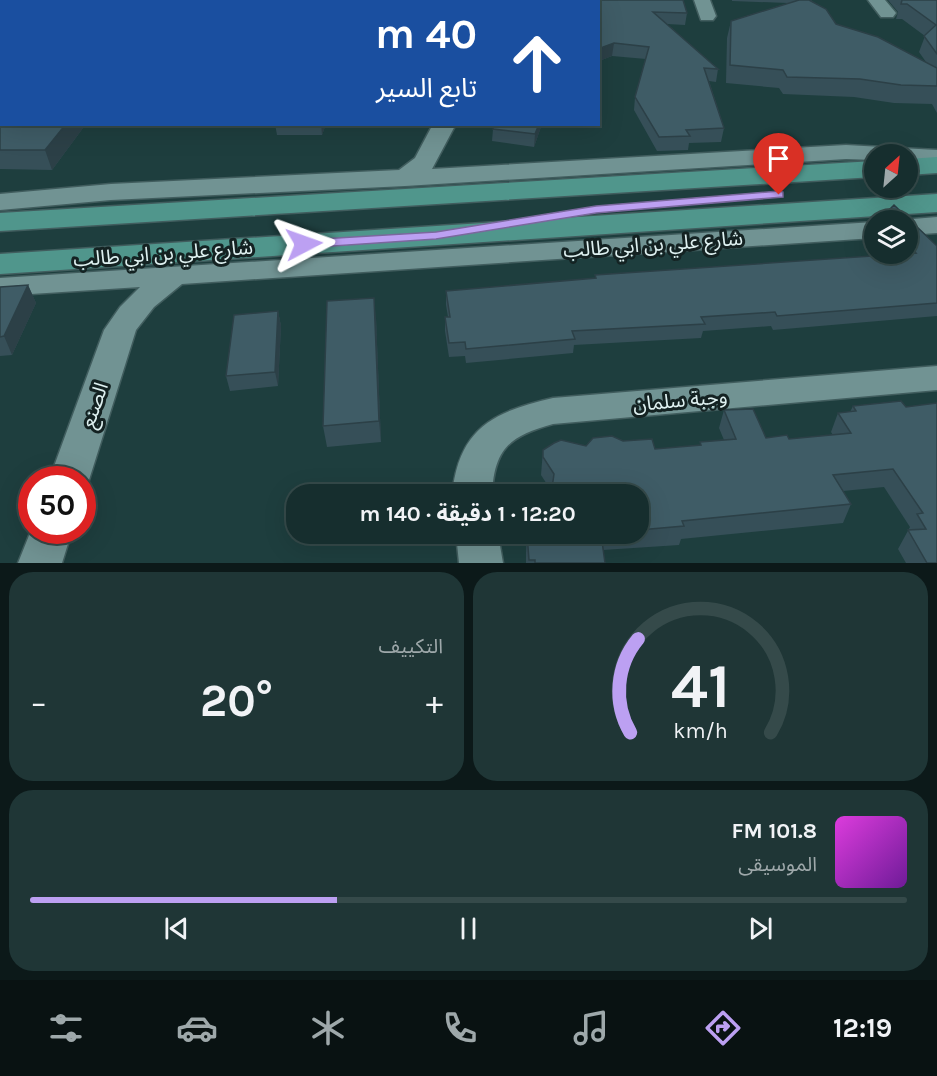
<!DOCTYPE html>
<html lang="ar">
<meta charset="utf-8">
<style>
body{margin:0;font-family:Karla,"Noto Sans Arabic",sans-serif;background:#1f3636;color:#f1f3f6;direction:rtl;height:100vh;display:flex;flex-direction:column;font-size:22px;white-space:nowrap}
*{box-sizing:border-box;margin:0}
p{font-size:20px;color:#9ea8aa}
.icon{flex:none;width:33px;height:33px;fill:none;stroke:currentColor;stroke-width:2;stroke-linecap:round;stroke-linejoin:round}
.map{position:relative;height:563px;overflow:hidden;direction:ltr}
.side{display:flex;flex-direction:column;gap:9px;padding:9px;background:#0c1919;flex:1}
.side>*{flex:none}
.guide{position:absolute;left:0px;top:0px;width:600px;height:126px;box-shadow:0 6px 24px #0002,0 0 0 2px #354a4a;direction:rtl;background:#1a4fa0;color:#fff;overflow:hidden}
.needle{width:39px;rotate:27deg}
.buttons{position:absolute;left:864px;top:144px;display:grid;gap:12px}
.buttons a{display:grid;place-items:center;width:54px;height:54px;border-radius:50%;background:#162e2e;box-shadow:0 6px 24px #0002,0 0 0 2px #354a4a;font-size:30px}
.speed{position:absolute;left:18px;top:466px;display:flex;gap:12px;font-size:30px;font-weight:700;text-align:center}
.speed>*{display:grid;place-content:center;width:78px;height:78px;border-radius:50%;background:#162e2e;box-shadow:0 6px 24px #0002,0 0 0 2px #354a4a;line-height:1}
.speed .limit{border:9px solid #d22;background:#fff;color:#111}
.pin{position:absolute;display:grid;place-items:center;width:51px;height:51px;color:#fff;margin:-62px -26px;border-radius:50% 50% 50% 0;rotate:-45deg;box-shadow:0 0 6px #0007}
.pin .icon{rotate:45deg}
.me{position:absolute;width:66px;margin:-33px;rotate:86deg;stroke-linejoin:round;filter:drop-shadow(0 0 4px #0008)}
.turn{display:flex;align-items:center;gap:21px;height:126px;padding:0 24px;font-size:27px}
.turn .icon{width:78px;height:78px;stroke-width:2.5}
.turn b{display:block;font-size:42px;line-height:51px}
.big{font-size:45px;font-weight:700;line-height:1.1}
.side .card{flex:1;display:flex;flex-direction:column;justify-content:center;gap:9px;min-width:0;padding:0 21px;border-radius:24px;background:#1f3636}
.side .dial{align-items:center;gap:0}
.dial svg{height:156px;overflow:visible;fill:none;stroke:#354a4a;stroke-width:7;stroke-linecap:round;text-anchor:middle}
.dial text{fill:#f1f3f6;stroke:none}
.song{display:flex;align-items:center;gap:18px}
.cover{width:72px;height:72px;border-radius:9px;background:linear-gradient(135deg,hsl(300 70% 55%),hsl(280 70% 35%))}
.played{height:6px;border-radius:3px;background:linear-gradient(90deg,#bca0f2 35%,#354a4a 35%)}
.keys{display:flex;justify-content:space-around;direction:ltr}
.heat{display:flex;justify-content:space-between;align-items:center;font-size:33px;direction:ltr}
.side .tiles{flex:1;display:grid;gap:9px;grid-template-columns:1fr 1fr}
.card:last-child{grid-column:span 2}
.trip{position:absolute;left:286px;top:484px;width:363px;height:60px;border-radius:24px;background:#162e2e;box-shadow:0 6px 24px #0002,0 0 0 2px #354a4a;font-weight:700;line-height:60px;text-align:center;direction:rtl}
.dock{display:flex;height:96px;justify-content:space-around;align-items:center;background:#091212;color:#9ea8aa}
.dock .icon{width:42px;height:42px}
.dock .on{color:#bca0f2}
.dock b{font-size:27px;color:#f1f3f6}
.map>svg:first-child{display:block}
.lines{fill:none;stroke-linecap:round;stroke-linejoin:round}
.street-casing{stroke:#415d5e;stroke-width:3}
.secondary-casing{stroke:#415d5e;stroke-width:3}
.street{fill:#719393;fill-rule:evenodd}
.secondary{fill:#50968c;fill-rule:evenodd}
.wall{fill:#364f58}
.shaded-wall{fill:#2c4047}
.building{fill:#3f5c66;stroke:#2c4047;stroke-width:1.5}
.route{fill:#bca0f2;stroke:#7a689d;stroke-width:1.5}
.labels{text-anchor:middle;stroke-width:6;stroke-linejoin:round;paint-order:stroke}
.street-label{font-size:20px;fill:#dff1f1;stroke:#142222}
</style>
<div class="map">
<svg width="937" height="563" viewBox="0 0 937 563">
<rect width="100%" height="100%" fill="#1e3e3e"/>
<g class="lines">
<!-- street casing -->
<g class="street-casing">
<path id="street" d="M508 0H524L507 2Z
M694 0H710L716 16 713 20H701Z
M868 0H885L896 13 893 17H881Z
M433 124H456L432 169 846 145 937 150V164L908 162V154H874V160L846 159 405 186 111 200 0 210V194L111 184 399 170 415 158Z
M937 217V233L908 235V220H901Z
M874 222V238L182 284 154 307 136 330 89 480 82 491V480H49L104 330 120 307 140 287 0 296V278Z
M937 366V390L553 424C509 436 494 449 492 495H452C459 428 493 412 553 398Z
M32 528V531H72L62 563H18Z
M456 534H498L503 563H459Z"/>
</g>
<!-- secondary casing -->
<g class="secondary-casing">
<path id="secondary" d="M937 157V173L908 175V159Z
M874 161V177L0 231V213Z
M937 194V212L0 274V254Z"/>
</g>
<!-- street -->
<use href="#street" class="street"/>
<!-- secondary -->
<use href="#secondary" class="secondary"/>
</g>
<!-- wall -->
<path class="wall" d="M92 0H454V2H90Z
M537 0H683L687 13 685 25 667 24 718 69 716 82 709 81 724 128 721 142 689 143 688 150 657 151 634 110 635 97 646 59 612 56 599 61 598 2H538Z
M732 0H811L836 24 926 62 919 52 925 36 902 19H896L898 12 888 0H937V113L932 104 894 103 854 97 783 94 779 88 726 83 727 38 731 21 788 3 732 1Z
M0 74 2 124H86L52 170 0 169Z
M275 124H326L322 135H277Z
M495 124H542L534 147 492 141 493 129Z
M894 205 937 246V316L773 330 771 326 703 331 701 338 574 345 573 353 466 363 465 356 449 357 445 331V317H448L446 305V291L595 279V275L908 254V220H880L881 218Z
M28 285 36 303 12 355 0 356V287Z
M278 311 281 326 278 386 230 391 226 376Z
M376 318 381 442 327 447 323 426Z
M901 401 937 563H906L898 549 910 527 884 487 843 491 851 504 843 523 681 539 679 545 603 550 605 563H526V552L527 534H639V495L552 492 541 475 543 450 586 446 623 441 655 449 700 445V442L724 440 719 428 724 410 766 438 789 439 833 435 831 432 838 413 850 412 853 406Z"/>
<!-- shaded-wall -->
<path class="shaded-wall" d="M614 43 612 56 599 61 600 49Z
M66 124H86L52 170 45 150Z
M321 124H326L322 135Z
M539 124H542L534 147 535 134Z
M28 285 36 303 12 355 4 336Z
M374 298 376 318 381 442 379 421Z
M278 311 281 326 278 386 275 372Z"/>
<!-- building -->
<path class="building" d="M92 0H434V2H90Z
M541 0H683L687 13 653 12 718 69 704 68 724 128 686 130 690 136 659 137 635 97 649 47 614 43 598 49V2H541Z
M799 0H809L826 9 836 24 878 37 937 68V86L901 85 860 79 787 77 783 70 730 65 731 21Z
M902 0H937V54L924 36 936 25 907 4H901Z
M0 74H2V124H66L45 150H0Z
M495 124H539L535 134 493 129Z
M894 205 937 246V303L777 316 775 312 701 317 705 324 572 331 575 339 466 349 465 342 449 343 445 317H450L446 291 596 278 595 275 916 253 908 244V220H884L881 218Z
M28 285 4 336 0 337V287Z
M374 298 379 421 323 426 327 301Z
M278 311 275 372 226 376 234 315Z
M901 401 906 407 937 403V563H927L908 530 926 529 917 514 923 513 893 469 833 475 851 504 682 521 684 526 639 530V495H551L554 474 543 457V450L554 443 561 440 586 446 593 438 612 436 623 441 652 439 655 449 701 445 700 442 736 439 724 410 753 409 766 438 787 435 789 439 851 433 838 413 856 411 853 406Z
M527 534H601L605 563H535V560H529Z"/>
<!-- route -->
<path class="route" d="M779 191 783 192V197L596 213 436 239 304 248 297 244 304 240 436 232 596 206Z"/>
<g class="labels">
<!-- street labels -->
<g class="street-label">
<text transform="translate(653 244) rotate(-4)" y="7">شارع علي بن ابي طالب</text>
<text transform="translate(163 253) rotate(-4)" y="7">شارع علي بن ابي طالب</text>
<text transform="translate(680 400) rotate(-5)" y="7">وجبة سلمان</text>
<text transform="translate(94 405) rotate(-71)" y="7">الصنع</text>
</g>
</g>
</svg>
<div class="buttons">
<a><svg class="needle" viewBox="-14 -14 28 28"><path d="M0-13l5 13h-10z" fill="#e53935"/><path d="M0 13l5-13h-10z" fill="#9ea8aa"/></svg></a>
<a><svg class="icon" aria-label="layers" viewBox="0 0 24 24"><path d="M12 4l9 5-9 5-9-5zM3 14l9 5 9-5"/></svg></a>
</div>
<div class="speed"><div class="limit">50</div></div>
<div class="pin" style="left:779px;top:195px;background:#d93025"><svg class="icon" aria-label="arrive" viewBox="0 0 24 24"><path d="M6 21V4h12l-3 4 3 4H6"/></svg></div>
<svg class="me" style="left:304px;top:244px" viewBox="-20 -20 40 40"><path d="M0-17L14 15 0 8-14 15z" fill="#bca0f2" stroke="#fff" stroke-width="4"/></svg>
<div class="trip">12:20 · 1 دقيقة · 140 m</div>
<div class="guide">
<div class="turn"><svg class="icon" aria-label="ahead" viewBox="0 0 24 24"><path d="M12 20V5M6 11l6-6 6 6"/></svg><div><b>40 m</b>تابع السير</div></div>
</div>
</div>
<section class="side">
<div class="tiles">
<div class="card dial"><svg viewBox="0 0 100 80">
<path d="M14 69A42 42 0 1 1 86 69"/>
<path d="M14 69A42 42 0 0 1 18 21" stroke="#bca0f2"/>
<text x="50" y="56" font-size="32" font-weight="700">41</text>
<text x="50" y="72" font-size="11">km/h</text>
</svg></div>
<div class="card"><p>التكييف</p>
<div class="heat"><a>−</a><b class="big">20°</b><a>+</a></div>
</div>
<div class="card">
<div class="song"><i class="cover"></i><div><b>101.8 FM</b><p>الموسيقى</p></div></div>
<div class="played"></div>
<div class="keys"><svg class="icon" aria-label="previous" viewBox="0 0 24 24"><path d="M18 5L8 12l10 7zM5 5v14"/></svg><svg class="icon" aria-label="pause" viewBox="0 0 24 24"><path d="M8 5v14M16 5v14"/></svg><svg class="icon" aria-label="next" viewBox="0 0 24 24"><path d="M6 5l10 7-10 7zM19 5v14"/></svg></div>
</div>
</div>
</section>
<nav class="dock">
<b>12:19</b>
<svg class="icon on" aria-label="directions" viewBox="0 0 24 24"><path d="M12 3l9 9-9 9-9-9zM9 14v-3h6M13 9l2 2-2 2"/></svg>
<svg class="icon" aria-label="music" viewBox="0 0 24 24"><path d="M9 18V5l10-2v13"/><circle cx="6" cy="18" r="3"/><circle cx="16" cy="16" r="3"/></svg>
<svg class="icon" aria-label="phone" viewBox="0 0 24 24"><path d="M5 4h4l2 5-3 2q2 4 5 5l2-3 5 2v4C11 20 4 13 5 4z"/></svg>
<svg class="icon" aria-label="climate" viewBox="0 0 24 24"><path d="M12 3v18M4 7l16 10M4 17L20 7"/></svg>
<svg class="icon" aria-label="car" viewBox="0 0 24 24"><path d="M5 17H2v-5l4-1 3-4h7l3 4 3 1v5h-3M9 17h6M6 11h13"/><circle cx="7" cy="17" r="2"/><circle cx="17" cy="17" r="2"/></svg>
<svg class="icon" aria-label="filters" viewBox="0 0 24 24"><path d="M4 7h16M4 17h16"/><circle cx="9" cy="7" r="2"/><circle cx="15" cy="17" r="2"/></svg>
</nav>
